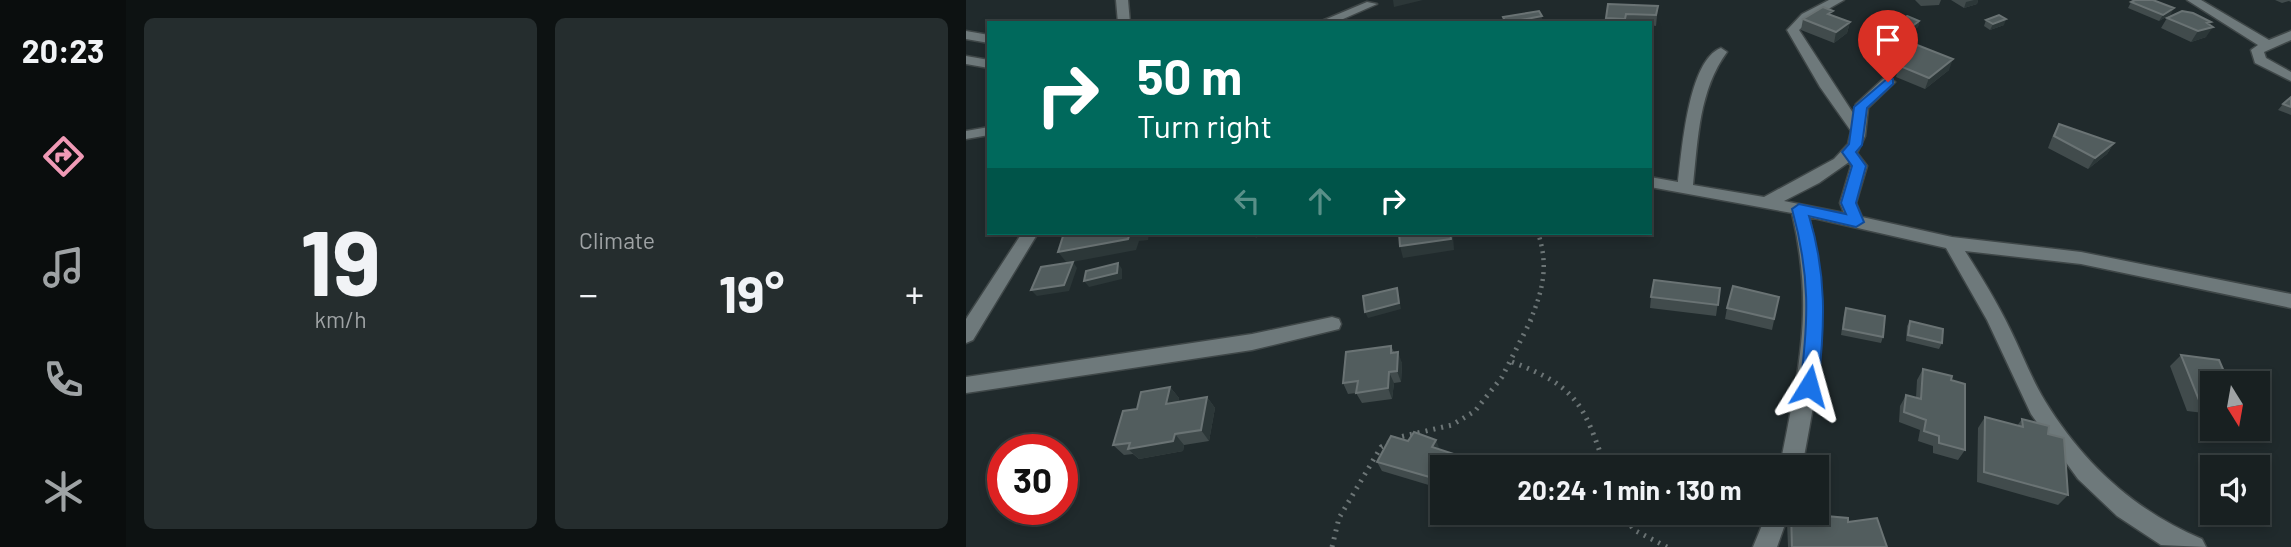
<!DOCTYPE html>
<meta charset="utf-8">
<style>
body{margin:0;font-family:Barlow,sans-serif;background:#252d2e;color:#f1f3f6;height:100vh;display:flex;flex-direction:column;font-size:26px;white-space:nowrap}
*{box-sizing:border-box;margin:0}
p{font-size:23px;color:#9fa3a5}
.icon{flex:none;width:38px;height:38px;fill:none;stroke:currentColor;stroke-width:2;stroke-linecap:round;stroke-linejoin:round}
.map{position:relative;flex:1;overflow:hidden}
.details{display:flex;flex-direction:column;gap:18px;padding:18px;background:#0d1212;width:840px}
.details>*{flex:none}
.top-card{position:absolute;left:21px;top:21px;width:665px;height:214px;border-radius:0px;box-shadow:0 4px 10px #0003,0 0 0 2px #363e3f;background:#00695c;color:#fff;overflow:hidden}
.needle{width:46px;rotate:169deg}
.fabs{position:absolute;left:1234px;top:371px;display:grid;gap:14px}
.fabs a{display:grid;place-items:center;width:70px;height:70px;border-radius:0px;background:#182021;box-shadow:0 4px 10px #0003,0 0 0 2px #363e3f;font-size:35px}
.speed{position:absolute;left:21px;top:434px;display:flex;gap:14px;font-size:35px;font-weight:700;text-align:center}
.speed>*{display:grid;place-content:center;width:91px;height:91px;border-radius:50%;background:#182021;box-shadow:0 4px 10px #0003,0 0 0 2px #363e3f;line-height:1}
.speed .limit{border:10px solid #d22;background:#fff;color:#111}
.pin{position:absolute;display:grid;place-items:center;width:60px;height:60px;color:#fff;margin:-72px -30px;border-radius:50% 50% 50% 0;rotate:-45deg;box-shadow:0 0 7px #0007}
.pin .icon{rotate:45deg}
.me{position:absolute;width:77px;margin:-38px;rotate:8deg;stroke-linejoin:round;filter:drop-shadow(0 0 5px #0008)}
.turn{display:flex;align-items:center;gap:24px;height:147px;padding:0 35px;font-size:32px}
.turn .icon{width:91px;height:91px;stroke-width:2.5}
.turn b{display:block;font-size:49px;line-height:60px}
.lanes{display:flex;align-items:center;height:66px;padding:0 35px;background:#0003;justify-content:center;gap:35px;direction:ltr}
.lanes .off{opacity:.35}
.big{font-size:52px;font-weight:700;line-height:1.1}
.details .widget{flex:1;display:flex;flex-direction:column;justify-content:center;gap:10px;min-width:0;padding:0 24px;border-radius:10px;background:#252d2e}
.details .dial{align-items:center;gap:0}
.dial b{font-size:91px;line-height:1}
.heat{display:flex;justify-content:space-between;align-items:center;font-size:38px;direction:ltr}
.details .tiles{flex:1;display:grid;gap:18px;grid-template-columns:repeat(2,1fr)}
.trip{position:absolute;left:464px;top:455px;width:399px;height:70px;border-radius:0px;background:#182021;box-shadow:0 4px 10px #0003,0 0 0 2px #363e3f;font-weight:700;line-height:70px;text-align:center}
main{display:flex;flex:1;min-height:0}
.tab-bar{display:flex;flex-direction:column;width:126px;justify-content:space-around;align-items:center;background:#0a0d0d;color:#9fa3a5}
.tab-bar .icon{width:49px;height:49px}
.tab-bar .selected{color:#f09ab6}
.tab-bar b{font-size:32px;color:#f1f3f6}
.map>svg:first-child{display:block}
.lines{fill:none;stroke-linecap:round;stroke-linejoin:round}
.street-casing{stroke:#3f4748;stroke-width:3}
.path-far1{stroke:#6c7576;stroke-width:4.5;stroke-dasharray:2 5;stroke-linecap:butt}
.path{stroke:#6c7576;stroke-width:5;stroke-dasharray:2 6;stroke-linecap:butt}
.street{fill:#6e797b;fill-rule:evenodd}
.wall{fill:#414b4c}
.shaded-wall{fill:#2c3738}
.building{fill:#525d5e;stroke:#6a7374;stroke-width:2}
.route{fill:#1a73e8;stroke:#114b97;stroke-width:2}
</style>
<main>
<nav class="tab-bar">
<b>20:23</b>
<svg class="icon selected" aria-label="directions" viewBox="0 0 24 24"><path d="M12 3l9 9-9 9-9-9zM9 14v-3h6M13 9l2 2-2 2"/></svg>
<svg class="icon" aria-label="music" viewBox="0 0 24 24"><path d="M9 18V5l10-2v13"/><circle cx="6" cy="18" r="3"/><circle cx="16" cy="16" r="3"/></svg>
<svg class="icon" aria-label="phone" viewBox="0 0 24 24"><path d="M5 4h4l2 5-3 2q2 4 5 5l2-3 5 2v4C11 20 4 13 5 4z"/></svg>
<svg class="icon" aria-label="climate" viewBox="0 0 24 24"><path d="M12 3v18M4 7l16 10M4 17L20 7"/></svg>
</nav>
<section class="details">
<div class="tiles">
<div class="widget dial"><b>19</b><p>km/h</p></div>
<div class="widget"><p>Climate</p>
<div class="heat"><a>−</a><b class="big">19°</b><a>+</a></div>
</div>
</div>
</section>
<div class="map">
<svg width="1325" height="547" viewBox="0 0 1325 547">
<rect width="100%" height="100%" fill="#202a2c"/>
<g class="lines">
<!-- street casing -->
<g class="street-casing">
<path id="street" d="M150 0H162L164 23H152Z
M863 0H878L845 19 833 30 887 113 890 104 917 79 922 78 929 82 902 108 899 136 891 153 901 166 890 203 896 217 986 237 1115 252 1325 294V308L1115 264 999 251C1015 276 1031 302 1044 329 1056 353 1065 378 1079 401 1117 463 1169 511 1236 539L1240 547 1195 545 1151 516 1112 479 1065 414 1021 320 980 248 843 217C866 305 853 379 836 467H814C832 371 849 312 826 213L684 187V177L712 182C716 151 722 60 755 48L761 52C733 90 732 139 727 185L798 197 868 159 882 144 885 131 854 87 821 30 836 14ZM883 162 885 166 874 203 878 213 818 201 853 183Z
M1221 0H1235L1303 40 1325 31V40L1298 52 1300 58 1325 72V81L1289 63 1285 50 1292 45Z
M401 2 411 4 368 23H351Z
M0 31 23 35V43L0 39Z
M0 56 23 60V68L0 64Z
M23 127V135L0 139V131Z
M56 233H72L7 340 0 343V319Z
M366 317 373 319 375 324 373 329 286 350 0 393V377L286 334Z
M801 513H823L811 547H787Z"/>
</g>
<!-- path-far1 -->
<path class="path-far1" d="M564 321C577 290 583 266 572 233"/>
<!-- path -->
<path class="path" d="M546 362C610 386 618 404 639 467
M656 513 668 530 701 547
M366 547 373 518 415 447 434 437 486 425 509 411 536 377 565 320"/>
<!-- street -->
<use href="#street" class="street"/>
</g>
<!-- wall -->
<path class="wall" d="M949 0H975L973 5 955 6Z
M985 0H1012L1011 4 998 8Z
M1309 0H1325V2L1323 1 1316 3Z
M1165 2 1205 14 1193 21 1162 8Z
M692 6 690 26 684 25V23H640V18Z
M866 15 884 22 881 33 868 43 835 30 837 19Z
M1201 18 1243 25 1240 37 1225 42 1195 28Z
M1020 20 1038 25 1024 30 1018 26Z
M953 21 952 27 939 35 927 30 928 24Z
M929 56 983 70 959 89 930 77 932 70 925 67Z
M1325 97V115L1312 110 1317 104Z
M1093 124 1148 143 1141 154 1122 169 1082 148 1087 135Z
M754 288 750 316 684 308 685 297Z
M813 297 806 330 759 319 761 308Z
M880 308 917 337 915 343 875 335 878 314Z
M944 321 976 343 973 349 940 341 941 326Z
M425 346 428 352 436 363 435 382 428 383 426 399 396 403 390 393 382 394 377 383Z
M1215 355 1246 383V414L1221 411 1204 366Z
M957 369 985 380 999 450 992 460 967 453V446L952 441 954 430 933 422 934 406 940 395 950 398 951 380Z
M204 387 213 398 212 402 241 397 249 408 243 441 218 445 217 451 173 459 167 454 158 455 147 445 171 409Z
M1019 417 1051 426 1056 419 1082 434 1102 495 1092 505 1011 482 1012 428Z
M474 450 488 454 491 464 490 467H476V489L416 471 411 462Z
M825 513 921 547H822L821 522Z"/>
<!-- shaded-wall -->
<path class="shaded-wall" d="M427 0H457L428 7Z
M1008 0H1012L1011 4 998 8 1000 2Z
M1208 8 1205 14 1193 21 1197 15Z
M576 16V22L571 23H540Z
M1040 19 1038 25 1024 30 1027 24Z
M953 21 952 27 939 35 941 30Z
M884 22 881 33 868 43 870 32Z
M1245 22 1241 29 1247 27 1240 37 1225 42 1232 31 1241 23Z
M987 59 983 70 959 89 963 78Z
M1148 143 1141 154 1122 169 1129 158Z
M164 233H183L182 240 173 241 170 250 101 263 92 252Z
M287 233H298L290 238Z
M484 233H486L487 236 488 250 437 258 434 246Z
M107 262 111 268 103 291 71 296 65 290Z
M152 263 156 269V279L123 287 118 281Z
M431 288 435 309 402 318 399 312Z
M432 352 436 363 435 382 431 371Z
M423 372 428 383 426 399 422 388Z
M204 387 213 398 209 415 200 404Z
M241 397 249 408 243 441 235 430Z
M209 434 218 445 217 451 173 459 162 449Z
M470 440 474 450 466 447Z
M488 454 491 464 490 467H481Z"/>
<!-- building -->
<path class="building" d="M1169 0H1187L1208 8 1197 15 1165 2Z
M642 4 692 6 690 15 660 14 659 19 640 18Z
M857 7 867 11 862 14 884 22 870 32 837 19Z
M573 11 576 16 540 23 537 17Z
M1216 11 1227 13 1245 22 1241 23 1247 27 1232 31 1201 18Z
M1033 15 1040 19 1027 24 1020 20Z
M941 16 953 21 941 30 928 24Z
M946 43 987 59 963 78 934 66 940 61 929 56Z
M1325 97V107L1317 104Z
M1093 124 1148 143 1129 158 1088 136Z
M98 233H164L162 239 92 252Z
M433 233H484L485 239 434 246Z
M107 262 98 285 65 290 75 267Z
M152 263 151 273 118 281 120 271Z
M688 280 754 288 752 305 685 297Z
M767 286 813 297 808 319 761 308Z
M431 288 433 303 399 312 397 296Z
M880 308 919 316 917 337 877 329Z
M944 321 977 329 976 343 942 335Z
M425 346V353L432 352 431 371 423 372 422 388 390 393 392 381 377 383 380 352Z
M1215 355 1253 360 1263 383H1246V402L1233 400Z
M957 369 986 376 985 380 999 384V450L973 443V436L958 431 960 420 938 412 940 395 955 399Z
M204 387 200 404 241 397 235 430 209 434 207 441 162 449 164 443 147 445 157 411 171 409 175 392Z
M1019 417 1057 427 1056 419 1083 426 1082 434 1098 438 1102 495 1018 472Z
M448 432 470 440 466 447 488 454 481 467H476V477L474 480 411 462 425 436 442 441Z
M825 513 882 518V522L911 518 921 547H826Z"/>
<!-- route -->
<path class="route" d="M922 78 927 79V84L901 108 896 145 890 152 900 166 890 203 898 222 890 227 843 216C861 275 859 325 852 386L849 391 843 393 836 391 834 386C843 320 844 274 826 209L833 204 880 214 875 203 886 166 876 152 883 144 888 107Z"/>
</svg>
<div class="fabs">
<a><svg class="needle" viewBox="-14 -14 28 28"><path d="M0-13l5 13h-10z" fill="#e53935"/><path d="M0 13l5-13h-10z" fill="#9fa3a5"/></svg></a>
<a><svg class="icon" aria-label="sound" viewBox="0 0 24 24"><path d="M4 9h4l5-4v14l-5-4H4zM17 9q2 3 0 6"/></svg></a>
</div>
<div class="speed"><div class="limit">30</div></div>
<div class="pin" style="left:922px;top:82px;background:#d93025"><svg class="icon" aria-label="arrive" viewBox="0 0 24 24"><path d="M6 21V4h12l-3 4 3 4H6"/></svg></div>
<svg class="me" style="left:843px;top:386px" viewBox="-20 -20 40 40"><path d="M0-17L14 15 0 8-14 15z" fill="#1a73e8" stroke="#fff" stroke-width="4"/></svg>
<div class="trip">20:24 · 1 min · 130 m</div>
<div class="top-card">
<div class="turn"><svg class="icon" aria-label="right" viewBox="0 0 24 24"><path d="M7 20v-9h11M14 6l5 5-5 5"/></svg><div><b>50 m</b>Turn right</div></div>
<div class="lanes"><svg class="icon off" aria-label="left" viewBox="0 0 24 24"><path d="M17 20v-9H6M10 6l-5 5 5 5"/></svg><svg class="icon off" aria-label="ahead" viewBox="0 0 24 24"><path d="M12 20V5M6 11l6-6 6 6"/></svg><svg class="icon" aria-label="right" viewBox="0 0 24 24"><path d="M7 20v-9h11M14 6l5 5-5 5"/></svg></div>
</div>
</div>
</main>
